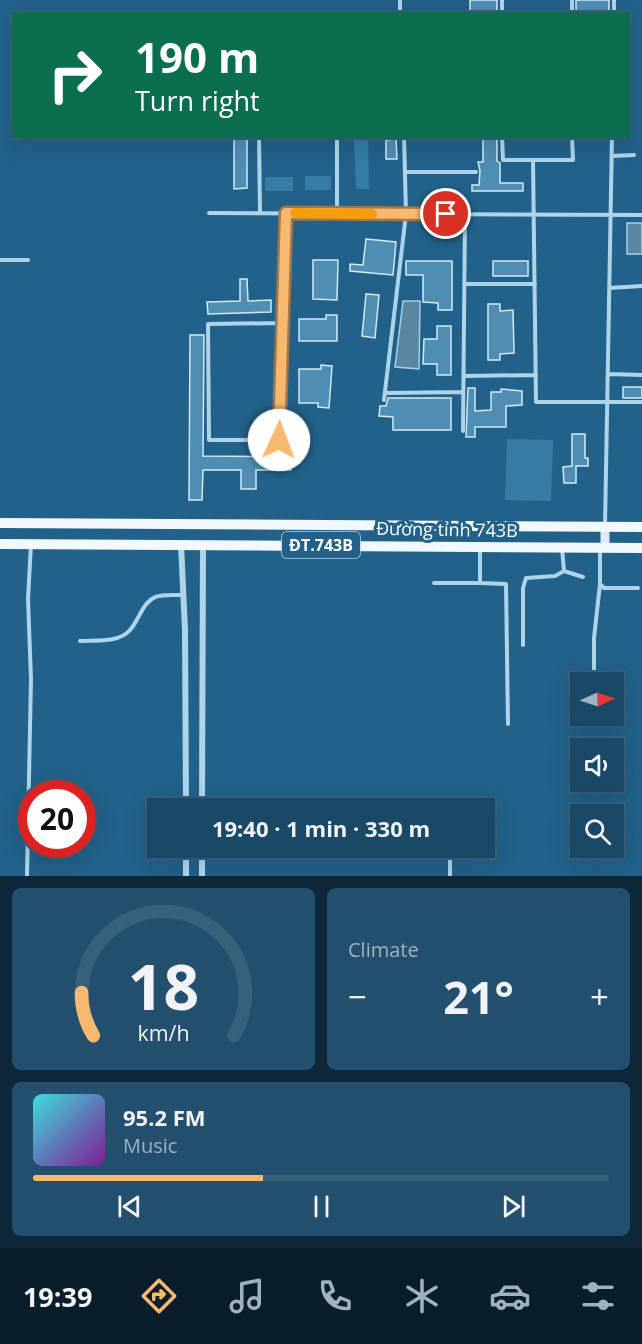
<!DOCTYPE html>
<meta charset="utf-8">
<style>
body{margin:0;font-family:"Open Sans",sans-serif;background:#23506e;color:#f1f3f6;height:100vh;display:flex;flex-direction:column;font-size:22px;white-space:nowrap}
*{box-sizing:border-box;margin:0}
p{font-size:20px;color:#9fb2c0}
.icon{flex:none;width:33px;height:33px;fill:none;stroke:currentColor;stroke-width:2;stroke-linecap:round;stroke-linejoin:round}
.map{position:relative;height:876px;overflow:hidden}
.side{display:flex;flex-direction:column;gap:12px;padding:12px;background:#0e2839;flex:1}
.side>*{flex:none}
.hud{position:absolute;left:12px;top:12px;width:618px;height:126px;border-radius:0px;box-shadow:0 6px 24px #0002,0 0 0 2px #38617c;background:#0b6e4f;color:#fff;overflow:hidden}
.needle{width:39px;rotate:87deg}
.fabs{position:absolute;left:570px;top:672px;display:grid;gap:12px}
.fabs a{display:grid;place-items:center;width:54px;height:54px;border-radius:0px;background:#1a4968;box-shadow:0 6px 24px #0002,0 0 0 2px #38617c;font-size:30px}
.speed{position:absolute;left:18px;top:780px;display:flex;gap:12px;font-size:30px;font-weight:700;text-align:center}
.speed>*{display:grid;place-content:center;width:78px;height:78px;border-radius:50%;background:#1a4968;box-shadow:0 6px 24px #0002,0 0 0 2px #38617c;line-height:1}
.speed .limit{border:9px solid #d22;background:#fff;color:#111}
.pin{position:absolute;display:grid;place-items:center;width:51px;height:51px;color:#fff;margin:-26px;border:3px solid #fff;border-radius:50%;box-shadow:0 2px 6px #0007}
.me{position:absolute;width:66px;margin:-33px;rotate:2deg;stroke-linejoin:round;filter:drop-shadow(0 0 4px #0008)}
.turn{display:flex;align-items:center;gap:21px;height:126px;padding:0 24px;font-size:27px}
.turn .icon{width:78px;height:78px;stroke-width:2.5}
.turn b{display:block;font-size:42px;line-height:51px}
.big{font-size:45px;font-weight:700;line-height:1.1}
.side .widget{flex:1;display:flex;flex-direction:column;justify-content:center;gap:9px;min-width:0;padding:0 21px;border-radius:9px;background:#23506e}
.side .dial{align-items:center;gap:0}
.dial svg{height:156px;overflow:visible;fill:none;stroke:#38617c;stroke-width:7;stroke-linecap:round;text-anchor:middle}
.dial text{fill:#f1f3f6;stroke:none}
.song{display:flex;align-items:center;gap:18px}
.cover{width:72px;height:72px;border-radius:9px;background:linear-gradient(135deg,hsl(180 70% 55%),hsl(290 70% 35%))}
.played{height:6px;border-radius:3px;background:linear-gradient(90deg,#f7b970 40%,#38617c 40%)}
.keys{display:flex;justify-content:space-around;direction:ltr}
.heat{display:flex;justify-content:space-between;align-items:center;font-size:33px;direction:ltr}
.side .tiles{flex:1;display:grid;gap:12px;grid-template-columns:1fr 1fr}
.widget:last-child{grid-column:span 2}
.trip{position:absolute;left:147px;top:798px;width:348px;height:60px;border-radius:0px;background:#1a4968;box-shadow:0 6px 24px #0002,0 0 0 2px #38617c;font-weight:700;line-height:60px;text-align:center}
.menu{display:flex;height:96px;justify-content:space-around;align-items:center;background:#0a1d2a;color:#9fb2c0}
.menu .icon{width:42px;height:42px}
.menu .current{color:#f7b970}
.menu b{font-size:27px;color:#f1f3f6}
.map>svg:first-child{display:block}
.green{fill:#367ca7}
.water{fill:#5a86a1;stroke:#a2d1ec;stroke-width:1.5}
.building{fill:#4f8db3;stroke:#d2eaf8;stroke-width:1.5}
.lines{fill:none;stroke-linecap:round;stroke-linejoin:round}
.lane{stroke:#aed4ea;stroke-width:4}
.street{stroke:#aed4ea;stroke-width:6}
.secondary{stroke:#d9ecf8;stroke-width:9}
.primary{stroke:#f2f9fe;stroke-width:10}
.route-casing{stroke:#a17849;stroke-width:15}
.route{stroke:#f7b970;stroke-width:10}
.slow{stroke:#f59e0b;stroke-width:10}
.labels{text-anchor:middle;stroke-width:6;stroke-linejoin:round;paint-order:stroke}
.shield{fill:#22618a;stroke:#bdd0dc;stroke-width:1.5}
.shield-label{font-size:16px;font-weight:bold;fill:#fff}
.street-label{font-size:18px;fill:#fff;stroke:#22618a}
</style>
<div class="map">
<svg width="642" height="876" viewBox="0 0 642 876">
<rect width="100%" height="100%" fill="#22618a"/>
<!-- green -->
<path class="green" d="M354 137H368L369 189H356Z
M305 176H331V190H305Z
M265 177H293V191H265Z
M507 439 553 440 551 501 505 500Z"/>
<!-- water -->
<path class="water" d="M627 223H642V254H627Z
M403 301H420L419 369 395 367Z"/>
<!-- building -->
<path class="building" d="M470 0H497V14H470Z
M576 0H609V14H576Z
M234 136H247V188L234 189Z
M483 136H497V161L500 163V183H523V191H472V185H479L480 171 478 162H483Z
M396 139 397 159H386V140Z
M366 239 396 242 393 275 350 271V264L363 265Z
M313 260H338L337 300 313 299Z
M406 261H452V310H438V303L423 302V275H406Z
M493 261H528V276H493Z
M240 279H247L248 301 271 300V312L208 314 207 302 240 301Z
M366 294 379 295 375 338 362 336Z
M488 304H500V311L513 310 514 353 500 354V360H488Z
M326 315H337V341H299V319H326Z
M437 326H451V375H437V364H423L424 339H437Z
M190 335H204L203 456 291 457V470H256V489H241V470H203L202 500H189Z
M321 365 332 366 329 408 318 407V403H299V369H321Z
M623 387H642V398H623Z
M468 388H475V411L491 410V392H501V389L522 391V405L506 406V427H475V437H466Z
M388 398H451V430H393V417L379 416 380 406H386Z
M572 434H585V458H588V466H576V483H564L563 467 572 466Z"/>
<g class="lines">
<!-- lane -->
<path class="lane" d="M400 0V14
M502 0V14
M572 0V14
M614 14V0
M259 136 260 213
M337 136V214
M502 136 503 160H573L572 136
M612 156 634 155
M533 160 536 402H642
M405 172H476
M209 213 642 215
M0 260H28
M464 284H535
M609 288 642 286
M283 323 208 324 209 440H279L286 213
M608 374 642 375
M464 376 536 375
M385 393 463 392
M384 400 406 214 404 136
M463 431 465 214
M605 526 612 136
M480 547V583L506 584 508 724
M600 548V584L604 588H638
M564 571 583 577
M434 583H480
M80 641C96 640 119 643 130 630 134 626 137 619 140 614 151 592 161 595 183 595
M523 645V588L526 578 555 576 564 571 562 548
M594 682V638L600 584
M450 808V802
M27 876 31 679 28 599 31 544
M450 876V848"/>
<!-- street -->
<path class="street" d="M181 544 185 630 186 808
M202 808 203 545
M186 876V848
M202 876V848"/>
<!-- secondary -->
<path class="secondary" d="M605 547V527"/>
<!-- primary -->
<path class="primary" d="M0 523 642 527
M0 544 642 548"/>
</g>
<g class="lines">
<!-- route casing -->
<g class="route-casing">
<path id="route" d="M279 440 286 213 446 214"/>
</g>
<!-- route -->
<use href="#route" class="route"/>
<!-- slow -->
<path class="slow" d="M295 213 372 214"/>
</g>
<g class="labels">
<!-- shield labels -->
<rect class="shield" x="282" y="532" width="78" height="26" rx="4.5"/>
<g class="shield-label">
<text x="321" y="551">ĐT.743B</text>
</g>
<!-- street labels -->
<g class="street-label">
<text transform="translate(447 530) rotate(1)" y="6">Đường tỉnh 743B</text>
</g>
</g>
</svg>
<div class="fabs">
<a><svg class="needle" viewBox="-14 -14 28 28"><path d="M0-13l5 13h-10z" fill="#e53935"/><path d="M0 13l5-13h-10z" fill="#9fb2c0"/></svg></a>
<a><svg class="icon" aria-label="sound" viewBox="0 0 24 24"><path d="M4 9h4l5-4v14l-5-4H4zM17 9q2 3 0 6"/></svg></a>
<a><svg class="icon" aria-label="search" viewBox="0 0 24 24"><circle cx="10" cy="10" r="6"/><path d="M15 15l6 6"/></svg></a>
</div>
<div class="speed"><div class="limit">20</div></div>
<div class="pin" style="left:446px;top:214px;background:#d93025"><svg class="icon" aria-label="arrive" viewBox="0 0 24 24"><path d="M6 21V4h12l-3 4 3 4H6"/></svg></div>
<svg class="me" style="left:279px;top:440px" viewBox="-20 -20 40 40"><circle r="19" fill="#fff"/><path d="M0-13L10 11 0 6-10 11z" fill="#f7b970"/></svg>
<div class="trip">19:40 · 1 min · 330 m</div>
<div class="hud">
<div class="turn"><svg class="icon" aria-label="right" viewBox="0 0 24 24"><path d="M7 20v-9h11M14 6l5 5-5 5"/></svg><div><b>190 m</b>Turn right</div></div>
</div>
</div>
<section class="side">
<div class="tiles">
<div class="widget dial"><svg viewBox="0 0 100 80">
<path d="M14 69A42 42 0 1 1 86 69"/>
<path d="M14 69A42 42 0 0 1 8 47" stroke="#f7b970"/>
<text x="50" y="56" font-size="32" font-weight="700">18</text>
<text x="50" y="72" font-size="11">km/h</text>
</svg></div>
<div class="widget"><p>Climate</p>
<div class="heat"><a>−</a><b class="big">21°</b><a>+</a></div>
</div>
<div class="widget">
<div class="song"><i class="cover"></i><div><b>95.2 FM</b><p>Music</p></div></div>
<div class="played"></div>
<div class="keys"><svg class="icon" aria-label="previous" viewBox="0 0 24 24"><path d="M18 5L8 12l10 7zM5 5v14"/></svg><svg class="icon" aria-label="pause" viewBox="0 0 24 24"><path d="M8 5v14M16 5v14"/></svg><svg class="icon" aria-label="next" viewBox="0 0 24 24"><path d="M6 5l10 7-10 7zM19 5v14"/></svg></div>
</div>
</div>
</section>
<nav class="menu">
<b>19:39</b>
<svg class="icon current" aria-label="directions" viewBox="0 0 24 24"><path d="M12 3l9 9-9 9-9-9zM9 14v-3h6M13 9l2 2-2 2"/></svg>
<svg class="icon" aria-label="music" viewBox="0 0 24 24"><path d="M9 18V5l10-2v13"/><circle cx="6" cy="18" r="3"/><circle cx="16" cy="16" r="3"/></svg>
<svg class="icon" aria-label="phone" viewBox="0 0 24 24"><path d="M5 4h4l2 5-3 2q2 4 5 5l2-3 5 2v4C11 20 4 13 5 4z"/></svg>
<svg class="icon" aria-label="climate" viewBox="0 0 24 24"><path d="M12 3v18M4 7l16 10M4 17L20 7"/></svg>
<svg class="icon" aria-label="car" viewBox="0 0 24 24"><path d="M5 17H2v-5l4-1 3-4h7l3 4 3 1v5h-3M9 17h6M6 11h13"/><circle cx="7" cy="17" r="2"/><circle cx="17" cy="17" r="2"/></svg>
<svg class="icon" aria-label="filters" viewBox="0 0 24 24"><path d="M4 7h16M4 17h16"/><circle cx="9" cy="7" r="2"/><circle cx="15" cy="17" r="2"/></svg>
</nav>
